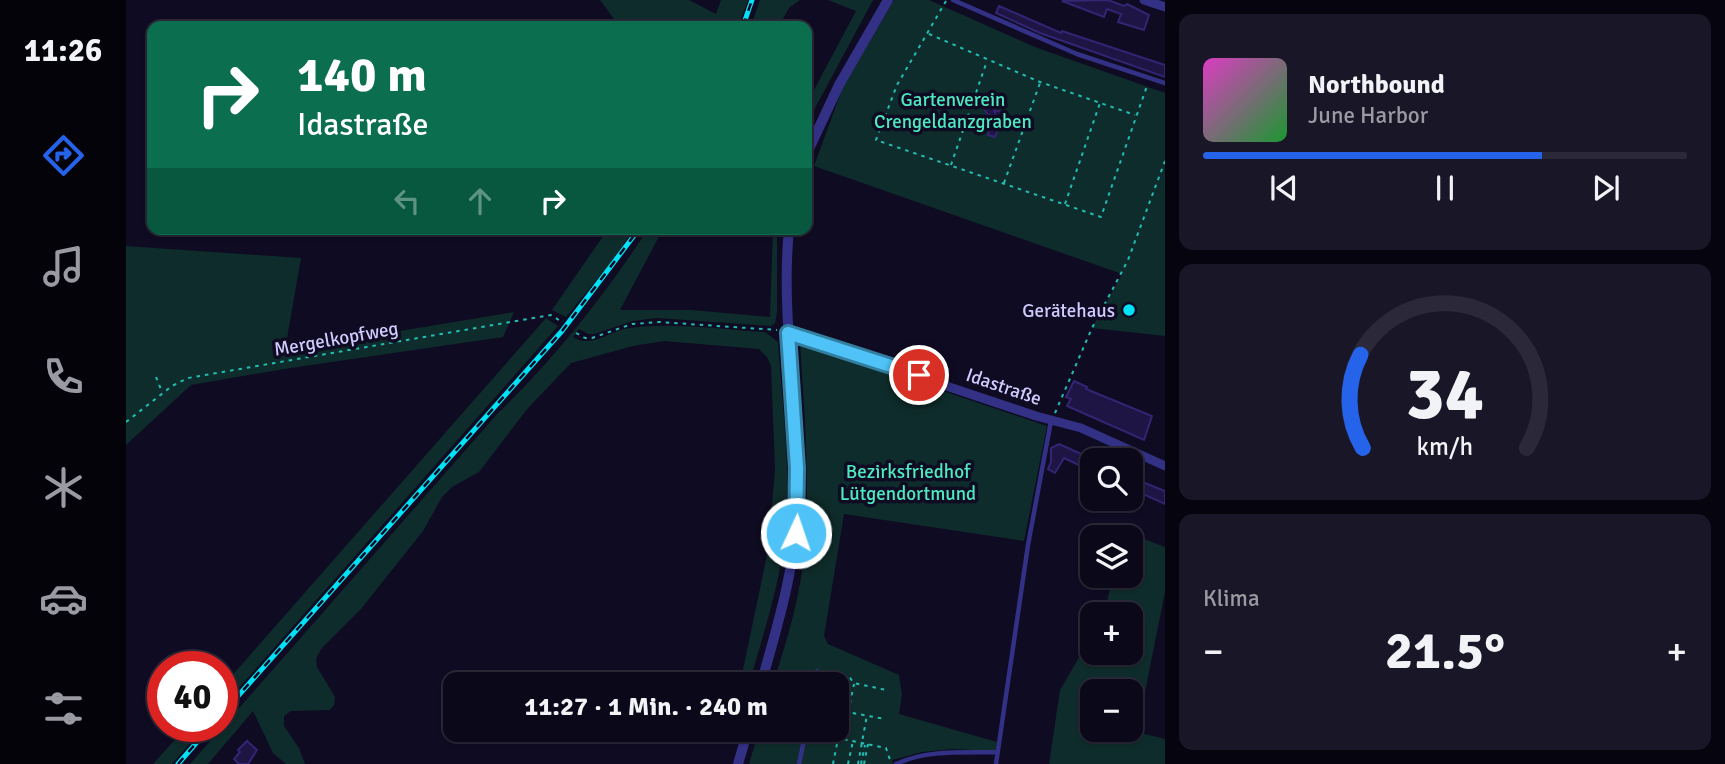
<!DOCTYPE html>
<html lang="de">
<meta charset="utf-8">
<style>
body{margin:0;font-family:Signika,sans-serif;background:#191627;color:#f1f3f6;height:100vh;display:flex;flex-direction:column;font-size:26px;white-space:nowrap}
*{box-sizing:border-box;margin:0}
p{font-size:23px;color:#9a9aa2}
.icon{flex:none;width:38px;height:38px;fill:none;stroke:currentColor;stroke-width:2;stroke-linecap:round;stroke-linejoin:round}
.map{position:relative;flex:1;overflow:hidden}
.sheet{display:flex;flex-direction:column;gap:14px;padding:14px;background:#06040e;width:560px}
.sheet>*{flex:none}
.hud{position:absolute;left:21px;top:21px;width:665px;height:214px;border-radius:14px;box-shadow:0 2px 5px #0004,0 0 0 2px #2b2939;background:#0b6e4f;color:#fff;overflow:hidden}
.buttons{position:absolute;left:954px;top:448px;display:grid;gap:14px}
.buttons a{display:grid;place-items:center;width:63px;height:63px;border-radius:14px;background:#0b081a;box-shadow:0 2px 5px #0004,0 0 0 2px #2b2939;font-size:35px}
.speed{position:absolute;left:21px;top:651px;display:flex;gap:14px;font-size:35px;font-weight:700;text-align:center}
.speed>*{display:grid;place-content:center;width:91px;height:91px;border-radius:50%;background:#0b081a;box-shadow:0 2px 5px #0004,0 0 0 2px #2b2939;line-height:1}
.speed .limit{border:10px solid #d22;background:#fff;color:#111}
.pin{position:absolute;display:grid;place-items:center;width:60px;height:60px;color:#fff;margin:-30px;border:4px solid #fff;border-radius:50%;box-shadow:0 2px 7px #0007}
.me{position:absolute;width:77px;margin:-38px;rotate:3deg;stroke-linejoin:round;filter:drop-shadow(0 0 5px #0008)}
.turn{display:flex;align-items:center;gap:24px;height:147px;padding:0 35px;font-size:32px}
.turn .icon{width:91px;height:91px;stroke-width:2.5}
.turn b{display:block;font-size:49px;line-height:60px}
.lanes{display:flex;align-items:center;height:66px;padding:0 35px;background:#0003;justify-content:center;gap:35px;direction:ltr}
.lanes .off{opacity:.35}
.big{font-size:52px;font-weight:800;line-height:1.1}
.sheet .card{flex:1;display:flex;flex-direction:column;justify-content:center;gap:10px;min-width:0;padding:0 24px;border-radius:14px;background:#191627}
.sheet .dial{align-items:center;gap:0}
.dial svg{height:182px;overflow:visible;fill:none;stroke:#2b2939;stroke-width:7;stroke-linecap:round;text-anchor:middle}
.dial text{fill:#f1f3f6;stroke:none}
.song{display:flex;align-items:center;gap:21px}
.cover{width:84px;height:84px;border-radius:10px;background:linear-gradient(135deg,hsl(310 70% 55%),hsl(130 70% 35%))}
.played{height:7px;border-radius:4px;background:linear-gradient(90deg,#2563eb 70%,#2b2939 70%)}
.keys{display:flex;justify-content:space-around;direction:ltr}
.heat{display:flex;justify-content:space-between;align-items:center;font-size:38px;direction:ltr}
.trip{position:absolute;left:317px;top:672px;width:406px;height:70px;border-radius:14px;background:#0b081a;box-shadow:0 2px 5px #0004,0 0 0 2px #2b2939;font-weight:800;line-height:70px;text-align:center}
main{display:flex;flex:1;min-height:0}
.dock{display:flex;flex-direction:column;width:126px;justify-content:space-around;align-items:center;background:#04030a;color:#9a9aa2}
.dock .icon{width:49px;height:49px}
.dock .current{color:#2563eb}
.dock b{font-size:32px;color:#f1f3f6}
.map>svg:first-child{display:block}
.green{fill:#0e2c2b;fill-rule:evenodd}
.building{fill:#1e1545;stroke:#332573;stroke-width:2}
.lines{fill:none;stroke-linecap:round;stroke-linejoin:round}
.path{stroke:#22bdb2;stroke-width:2;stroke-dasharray:3.5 5;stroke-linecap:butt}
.service{stroke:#333186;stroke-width:4.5}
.minor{stroke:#333186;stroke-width:9}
.tertiary{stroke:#333186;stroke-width:10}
.rail-casing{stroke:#00e2f7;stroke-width:5}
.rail{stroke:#0f0b22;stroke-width:2.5;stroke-dasharray:8;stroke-linecap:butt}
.route-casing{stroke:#337fa1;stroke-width:18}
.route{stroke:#4fc3f7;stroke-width:12}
.poi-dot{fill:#00e2f7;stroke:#0f0b22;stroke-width:2.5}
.labels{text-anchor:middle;stroke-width:7;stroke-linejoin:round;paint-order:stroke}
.park-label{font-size:19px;fill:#4deac1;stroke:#0f0b22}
.poi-label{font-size:19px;fill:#d1ccff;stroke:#0f0b22;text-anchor:end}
.street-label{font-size:19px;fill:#d1ccff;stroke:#0f0b22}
</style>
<main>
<nav class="dock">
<b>11:26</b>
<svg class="icon current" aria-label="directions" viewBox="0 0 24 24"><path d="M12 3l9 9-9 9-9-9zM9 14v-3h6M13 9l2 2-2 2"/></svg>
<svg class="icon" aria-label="music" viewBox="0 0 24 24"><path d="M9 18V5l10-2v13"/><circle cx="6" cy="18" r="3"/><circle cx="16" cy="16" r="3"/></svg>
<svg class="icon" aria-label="phone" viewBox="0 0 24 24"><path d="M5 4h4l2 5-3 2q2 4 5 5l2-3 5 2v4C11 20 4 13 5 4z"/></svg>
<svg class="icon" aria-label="climate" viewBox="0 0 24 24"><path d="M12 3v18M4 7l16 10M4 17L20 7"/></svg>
<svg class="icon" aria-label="car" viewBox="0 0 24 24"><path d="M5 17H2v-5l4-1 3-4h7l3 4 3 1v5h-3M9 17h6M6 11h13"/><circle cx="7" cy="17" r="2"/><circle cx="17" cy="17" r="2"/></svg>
<svg class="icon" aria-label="filters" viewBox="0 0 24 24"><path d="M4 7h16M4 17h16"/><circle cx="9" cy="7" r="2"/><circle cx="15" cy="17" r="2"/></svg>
</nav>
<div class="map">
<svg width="1039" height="764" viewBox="0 0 1039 764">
<rect width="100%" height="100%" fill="#0f0b22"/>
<!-- green -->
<path class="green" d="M474 0H563L590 14 595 0H622L612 26H493Z
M634 0H674L663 8 653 26H625Z
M702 0H747L681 123V103L730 11Z
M768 0H803L909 47 1039 93V336L966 328 996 274 688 166 717 87Z
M482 229H508L482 266 440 317 426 310Z
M522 229H537L494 310H565L644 317 647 229H651V312L649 323 645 326 531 318 507 321 468 334H462L453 329 447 337C467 349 482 331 503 328 547 322 594 329 639 332L652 342C656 405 666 471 659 534 654 585 637 635 623 684H614L642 550 649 469 645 366 641 357 633 349 538 341 507 346 445 363 402 408 353 472 326 487 316 497 297 531 235 609 195 649 190 659 191 667 209 697 208 705 204 710 165 711 158 716V726L173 748 179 764H160L147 753 127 711 82 764H64L372 413C429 358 479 295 522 229Z
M0 246 175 258 159 350 388 312 377 337 158 369 65 385 0 445Z
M420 318 432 326 96 707V687Z
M674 343 921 426 898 541 718 514 698 636 702 644 773 675 776 695 773 714 871 742 870 751 826 749 796 752 766 760 767 764H623L633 730H710V684H647C663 635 678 583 680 532 683 469 678 406 674 343Z
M997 531 1039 547V592L1011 732 1039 739V764H923L934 690 966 635V653H1004V614H978L987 576H1004V537H996ZM966 691H1004V730H966Z
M61 726H79L46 764H27Z"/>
<!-- building -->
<path class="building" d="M982 0 998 6 1001 4 1023 15 1018 30 992 22 995 14 981 9 978 17 936 1Z
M873 6 935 33 936 31 1039 65V77L914 33 870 13Z
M862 97 869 113 870 110 881 114 878 121 875 120 869 137 862 135 868 116 861 114 854 101Z
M948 381 961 387 960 389 1026 416 1018 440 941 406 945 399 940 397Z
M933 444 962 457 957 467 938 458 929 473 922 469 925 462V448Z
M1004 477 1039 491V504L1004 488Z
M121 741 131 750 122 764H113L108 759 114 752 112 750Z"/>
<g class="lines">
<!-- path -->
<path class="path" d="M820 1 771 85 750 140 975 217 1021 86
M803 34 914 82 1009 115
M825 165 861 61
M878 183 914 83
M939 204 974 103
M450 333 459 338H466L506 324 533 322 651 330
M30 377 36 392
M929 413 966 328 1002 260 1039 161
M0 422 46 386 62 378 419 316 425 315 436 322
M699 672 724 678 728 683 760 690
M711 708 717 676
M710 710 759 719
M686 737 711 743 717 739 760 748 764 760
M717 737 728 684
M704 740 706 730
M707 764 711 744
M722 764 727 741
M732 764 741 715
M735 764 739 745
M738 764 742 744"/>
<!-- service -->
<path class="service" d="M827 0 951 54 1039 83
M689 684 691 671
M673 764 680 730
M770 764C802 749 839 753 872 752
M870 764 902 545 925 421"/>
<!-- minor -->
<path class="minor" d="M1018 0 1039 7
M662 333 910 416 955 428 1039 466"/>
<!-- tertiary -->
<path class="tertiary" d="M681 153 713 85 762 0
M635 684C652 624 670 565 672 502 674 411 654 320 663 229
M612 764 622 730"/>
<!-- rail casing -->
<g class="rail-casing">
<path id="rail" d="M617 26 626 0
M96 714 436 331 513 229
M52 764 85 726"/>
</g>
<!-- rail -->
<use href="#rail" class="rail"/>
</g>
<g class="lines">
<!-- route casing -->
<g class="route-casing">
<path id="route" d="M670 533 671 468 662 333 793 375"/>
</g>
<!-- route -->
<use href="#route" class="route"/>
</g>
<!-- markers -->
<circle class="poi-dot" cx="1003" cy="310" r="7"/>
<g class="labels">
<!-- park labels -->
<g class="park-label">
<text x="827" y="106">Gartenverein<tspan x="827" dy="22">Crengeldanzgraben</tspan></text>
<text x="782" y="478">Bezirksfriedhof<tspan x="782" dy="22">Lütgendortmund</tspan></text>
</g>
<!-- poi labels -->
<g class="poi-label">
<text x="989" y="317">Gerätehaus</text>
</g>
<!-- street labels -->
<g class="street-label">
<text transform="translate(210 338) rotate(-10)" y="7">Mergelkopfweg</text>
<text transform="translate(878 386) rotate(19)" y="7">Idastraße</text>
</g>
</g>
</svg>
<div class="buttons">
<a><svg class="icon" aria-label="search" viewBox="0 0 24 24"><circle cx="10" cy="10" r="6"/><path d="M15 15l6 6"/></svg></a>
<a><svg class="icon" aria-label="layers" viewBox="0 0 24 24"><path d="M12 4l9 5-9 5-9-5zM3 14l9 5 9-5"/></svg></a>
<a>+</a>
<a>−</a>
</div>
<div class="speed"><div class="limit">40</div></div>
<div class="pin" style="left:793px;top:375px;background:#d93025"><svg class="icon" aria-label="arrive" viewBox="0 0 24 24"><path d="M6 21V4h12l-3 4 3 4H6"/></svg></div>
<svg class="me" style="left:670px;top:533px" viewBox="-20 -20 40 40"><circle r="17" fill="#4fc3f7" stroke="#fff" stroke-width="3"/><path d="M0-11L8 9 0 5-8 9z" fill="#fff"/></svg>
<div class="trip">11:27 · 1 Min. · 240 m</div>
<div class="hud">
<div class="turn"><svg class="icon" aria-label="right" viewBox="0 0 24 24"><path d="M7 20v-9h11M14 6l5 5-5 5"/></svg><div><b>140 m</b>Idastraße</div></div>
<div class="lanes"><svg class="icon off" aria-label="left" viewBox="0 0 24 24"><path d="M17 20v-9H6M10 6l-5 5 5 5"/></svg><svg class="icon off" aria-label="ahead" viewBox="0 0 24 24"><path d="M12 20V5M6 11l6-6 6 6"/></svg><svg class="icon" aria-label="right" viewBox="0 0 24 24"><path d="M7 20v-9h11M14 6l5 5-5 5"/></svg></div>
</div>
</div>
<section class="sheet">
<div class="card">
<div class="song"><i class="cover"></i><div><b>Northbound</b><p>June Harbor</p></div></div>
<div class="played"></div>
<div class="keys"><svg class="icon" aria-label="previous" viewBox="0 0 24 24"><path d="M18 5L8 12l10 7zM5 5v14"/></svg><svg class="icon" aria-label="pause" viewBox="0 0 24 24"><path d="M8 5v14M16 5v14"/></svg><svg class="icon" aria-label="next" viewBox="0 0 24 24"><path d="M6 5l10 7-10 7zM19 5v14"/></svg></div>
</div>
<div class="card dial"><svg viewBox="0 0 100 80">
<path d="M14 69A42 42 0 1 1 86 69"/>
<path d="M14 69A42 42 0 0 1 13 28" stroke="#2563eb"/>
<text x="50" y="56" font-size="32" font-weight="700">34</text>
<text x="50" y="72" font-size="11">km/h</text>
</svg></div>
<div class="card"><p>Klima</p>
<div class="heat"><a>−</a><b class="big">21.5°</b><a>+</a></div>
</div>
</section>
</main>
